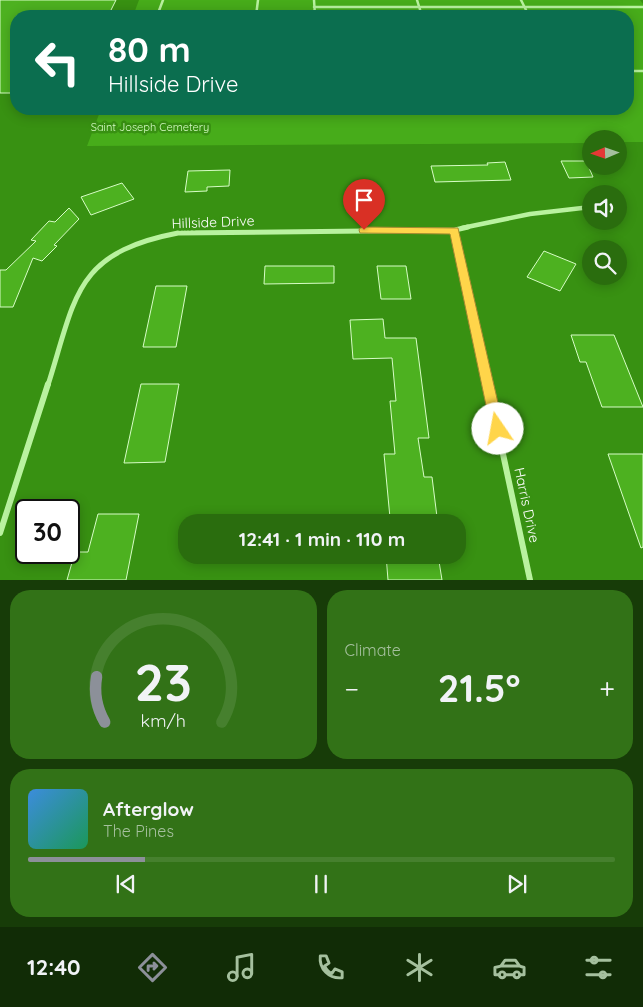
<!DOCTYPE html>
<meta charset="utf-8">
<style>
body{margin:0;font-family:Quicksand,sans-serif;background:#327217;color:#f1f3f6;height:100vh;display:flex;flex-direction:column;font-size:19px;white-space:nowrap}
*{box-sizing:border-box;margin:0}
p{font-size:16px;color:#a5c09e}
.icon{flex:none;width:28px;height:28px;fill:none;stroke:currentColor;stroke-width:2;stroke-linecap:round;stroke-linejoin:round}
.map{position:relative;height:580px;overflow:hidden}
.sheet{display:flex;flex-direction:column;gap:10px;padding:10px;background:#173c08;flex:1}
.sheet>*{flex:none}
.banner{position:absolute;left:10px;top:10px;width:624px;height:105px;border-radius:20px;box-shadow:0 2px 12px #0003;background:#0b6e4f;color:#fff;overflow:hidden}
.needle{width:32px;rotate:268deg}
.controls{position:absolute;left:582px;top:130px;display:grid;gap:10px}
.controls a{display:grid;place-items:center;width:45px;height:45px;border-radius:50%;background:#2a6d0e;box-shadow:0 2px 12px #0003;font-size:25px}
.speed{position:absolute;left:15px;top:499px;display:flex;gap:10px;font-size:25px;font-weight:700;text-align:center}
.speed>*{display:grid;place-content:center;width:65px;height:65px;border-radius:50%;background:#2a6d0e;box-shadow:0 2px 12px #0003;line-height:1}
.speed .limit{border:2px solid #111;border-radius:8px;background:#fff;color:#111}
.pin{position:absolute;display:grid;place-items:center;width:42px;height:42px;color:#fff;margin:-51px -21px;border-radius:50% 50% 50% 0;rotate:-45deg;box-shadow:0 0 5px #0007}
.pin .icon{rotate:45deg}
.me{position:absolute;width:55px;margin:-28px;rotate:348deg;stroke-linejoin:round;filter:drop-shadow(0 0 4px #0008)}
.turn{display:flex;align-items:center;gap:18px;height:105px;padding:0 15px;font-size:22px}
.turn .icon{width:65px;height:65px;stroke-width:2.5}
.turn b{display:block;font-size:35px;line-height:42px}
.big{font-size:38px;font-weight:800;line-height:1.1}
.sheet .tile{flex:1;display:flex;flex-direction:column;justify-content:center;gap:8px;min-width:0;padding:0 18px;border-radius:20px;background:#327217}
.sheet .dial{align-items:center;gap:0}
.dial svg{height:130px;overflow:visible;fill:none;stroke:#46802e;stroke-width:7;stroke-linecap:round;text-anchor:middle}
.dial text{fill:#f1f3f6;stroke:none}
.song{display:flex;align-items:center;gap:15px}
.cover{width:60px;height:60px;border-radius:8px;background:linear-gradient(135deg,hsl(210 70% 55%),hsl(150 70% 35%))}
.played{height:5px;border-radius:2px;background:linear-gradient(90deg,#8c9099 20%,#46802e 20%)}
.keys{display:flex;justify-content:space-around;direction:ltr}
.heat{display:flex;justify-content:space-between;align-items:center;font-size:28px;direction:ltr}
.sheet .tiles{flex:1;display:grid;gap:10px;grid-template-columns:1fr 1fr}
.tile:last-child{grid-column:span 2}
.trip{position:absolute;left:178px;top:514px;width:288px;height:50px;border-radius:20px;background:#2a6d0e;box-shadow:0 2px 12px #0003;font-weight:800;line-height:50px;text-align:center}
.menu{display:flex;height:80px;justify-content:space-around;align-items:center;background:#112c06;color:#a5c09e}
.menu .icon{width:35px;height:35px}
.menu .current{color:#8c9099}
.menu b{font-size:22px;color:#f1f3f6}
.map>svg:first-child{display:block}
.green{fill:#47ac1a}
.building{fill:#4db120;stroke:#d7fdc6}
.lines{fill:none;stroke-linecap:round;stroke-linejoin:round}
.lane{stroke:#b9f29f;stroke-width:2.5}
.street-far2{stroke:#b9f29f;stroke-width:4.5}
.street-far1{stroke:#b9f29f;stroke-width:5}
.street{stroke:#b9f29f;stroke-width:6}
.route{fill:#ffd54a;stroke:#a68a30}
.labels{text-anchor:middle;stroke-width:5;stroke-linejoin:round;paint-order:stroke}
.far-park-label{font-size:11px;fill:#d7fdc6;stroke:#389112}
.street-label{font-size:14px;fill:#fff;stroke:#389112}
</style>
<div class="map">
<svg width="643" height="580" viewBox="0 0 643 580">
<rect width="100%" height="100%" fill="#389112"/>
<!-- green -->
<path class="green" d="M139 0H640L643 4V142H619V139H591V143L87 146 101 109H628V16H133Z"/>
<!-- building -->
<path class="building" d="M0 0H116L108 16H16V93H0Z
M561 161H586L593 177 569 178Z
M505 162 511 180 435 182 431 166 488 165 487 163Z
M230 170 229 186 207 187V191L185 192 188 171Z
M122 183 134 199 91 215 81 197Z
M69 208 79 219 54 245 57 246 42 261 33 258 13 307H0V270H6L36 241 31 240 49 221 55 222Z
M544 251 576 264 560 291 527 277Z
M265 266H334V283L264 284Z
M377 266H406L411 299H381Z
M156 286H187L176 347H143Z
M383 319 385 338H416L429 438H418L424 477H432L437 517 390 518 384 454H395L390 401H396L392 358 353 359 350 320Z
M571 335H614L643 407H602L586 362H580Z
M141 384H179L165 462 124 463Z
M608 454H643V547L641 548Z
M98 514H139L126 580H67L75 552H88Z
M386 555H438L442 580H388Z"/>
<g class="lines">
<!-- lane -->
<path class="lane" d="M314 0 315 16
M417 0 422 16
M521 0 529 16
M314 7H643
M157 16 163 0
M256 16 258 0
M628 71H643"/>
<!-- street-far2 -->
<path class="street-far2" d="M619 206H621
M462 228 530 214 591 207"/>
<!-- street-far1 -->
<path class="street-far1" d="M455 230 488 385
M48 385C76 297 74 253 178 233L455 230 468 227"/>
<!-- street -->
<path class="street" d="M488 384 530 580
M0 533 48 384"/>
</g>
<!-- route -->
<path class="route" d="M364 227 458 228 504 429 502 433 498 435 493 433 491 429 450 234 360 233 359 230 360 228Z"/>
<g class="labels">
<!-- far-park labels -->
<g class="far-park-label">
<text x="150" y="131">Saint Joseph Cemetery</text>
</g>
<!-- street labels -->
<g class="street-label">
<text transform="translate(213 222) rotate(-2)" y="5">Hillside Drive</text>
<text transform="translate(527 505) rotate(78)" y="5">Harris Drive</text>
</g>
</g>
</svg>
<div class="controls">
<a><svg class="needle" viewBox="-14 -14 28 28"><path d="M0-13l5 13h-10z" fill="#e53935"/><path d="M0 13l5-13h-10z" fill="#a5c09e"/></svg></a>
<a><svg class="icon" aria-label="sound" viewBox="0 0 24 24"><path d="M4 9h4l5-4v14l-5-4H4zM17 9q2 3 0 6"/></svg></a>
<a><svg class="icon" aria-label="search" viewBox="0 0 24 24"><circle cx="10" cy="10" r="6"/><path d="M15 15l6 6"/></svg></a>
</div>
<div class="speed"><div class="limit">30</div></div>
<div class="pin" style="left:364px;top:230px;background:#d93025"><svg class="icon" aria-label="arrive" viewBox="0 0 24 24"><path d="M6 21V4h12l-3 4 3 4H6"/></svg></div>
<svg class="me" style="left:498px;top:429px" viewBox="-20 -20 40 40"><circle r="19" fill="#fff"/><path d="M0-13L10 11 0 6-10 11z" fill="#ffd54a"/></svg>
<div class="trip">12:41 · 1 min · 110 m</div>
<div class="banner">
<div class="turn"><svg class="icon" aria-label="left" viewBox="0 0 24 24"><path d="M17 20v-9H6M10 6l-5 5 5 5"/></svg><div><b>80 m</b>Hillside Drive</div></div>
</div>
</div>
<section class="sheet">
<div class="tiles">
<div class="tile dial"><svg viewBox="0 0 100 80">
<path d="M14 69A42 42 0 1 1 86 69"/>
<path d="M14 69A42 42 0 0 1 9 41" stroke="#8c9099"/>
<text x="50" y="56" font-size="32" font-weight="700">23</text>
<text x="50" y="72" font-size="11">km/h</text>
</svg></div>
<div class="tile"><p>Climate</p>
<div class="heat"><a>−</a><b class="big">21.5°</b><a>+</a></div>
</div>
<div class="tile">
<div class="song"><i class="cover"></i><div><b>Afterglow</b><p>The Pines</p></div></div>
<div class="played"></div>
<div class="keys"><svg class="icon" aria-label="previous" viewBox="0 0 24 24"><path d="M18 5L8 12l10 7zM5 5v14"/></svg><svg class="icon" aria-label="pause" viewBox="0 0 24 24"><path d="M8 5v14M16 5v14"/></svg><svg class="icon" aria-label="next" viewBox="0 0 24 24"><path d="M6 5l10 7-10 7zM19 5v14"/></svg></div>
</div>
</div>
</section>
<nav class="menu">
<b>12:40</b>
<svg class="icon current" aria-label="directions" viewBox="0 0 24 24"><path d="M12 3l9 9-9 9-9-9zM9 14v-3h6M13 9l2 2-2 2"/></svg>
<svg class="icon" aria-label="music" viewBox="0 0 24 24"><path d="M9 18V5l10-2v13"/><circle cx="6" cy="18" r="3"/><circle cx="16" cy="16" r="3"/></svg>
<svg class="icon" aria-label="phone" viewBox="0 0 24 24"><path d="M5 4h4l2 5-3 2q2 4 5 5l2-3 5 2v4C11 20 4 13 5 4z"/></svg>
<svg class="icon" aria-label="climate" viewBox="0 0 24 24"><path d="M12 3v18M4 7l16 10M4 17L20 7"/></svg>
<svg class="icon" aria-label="car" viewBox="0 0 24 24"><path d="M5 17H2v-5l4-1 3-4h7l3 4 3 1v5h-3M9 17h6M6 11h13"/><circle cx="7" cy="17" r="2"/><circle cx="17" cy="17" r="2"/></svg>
<svg class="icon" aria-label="filters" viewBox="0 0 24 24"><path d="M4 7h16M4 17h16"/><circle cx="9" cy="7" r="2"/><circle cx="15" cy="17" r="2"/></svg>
</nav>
